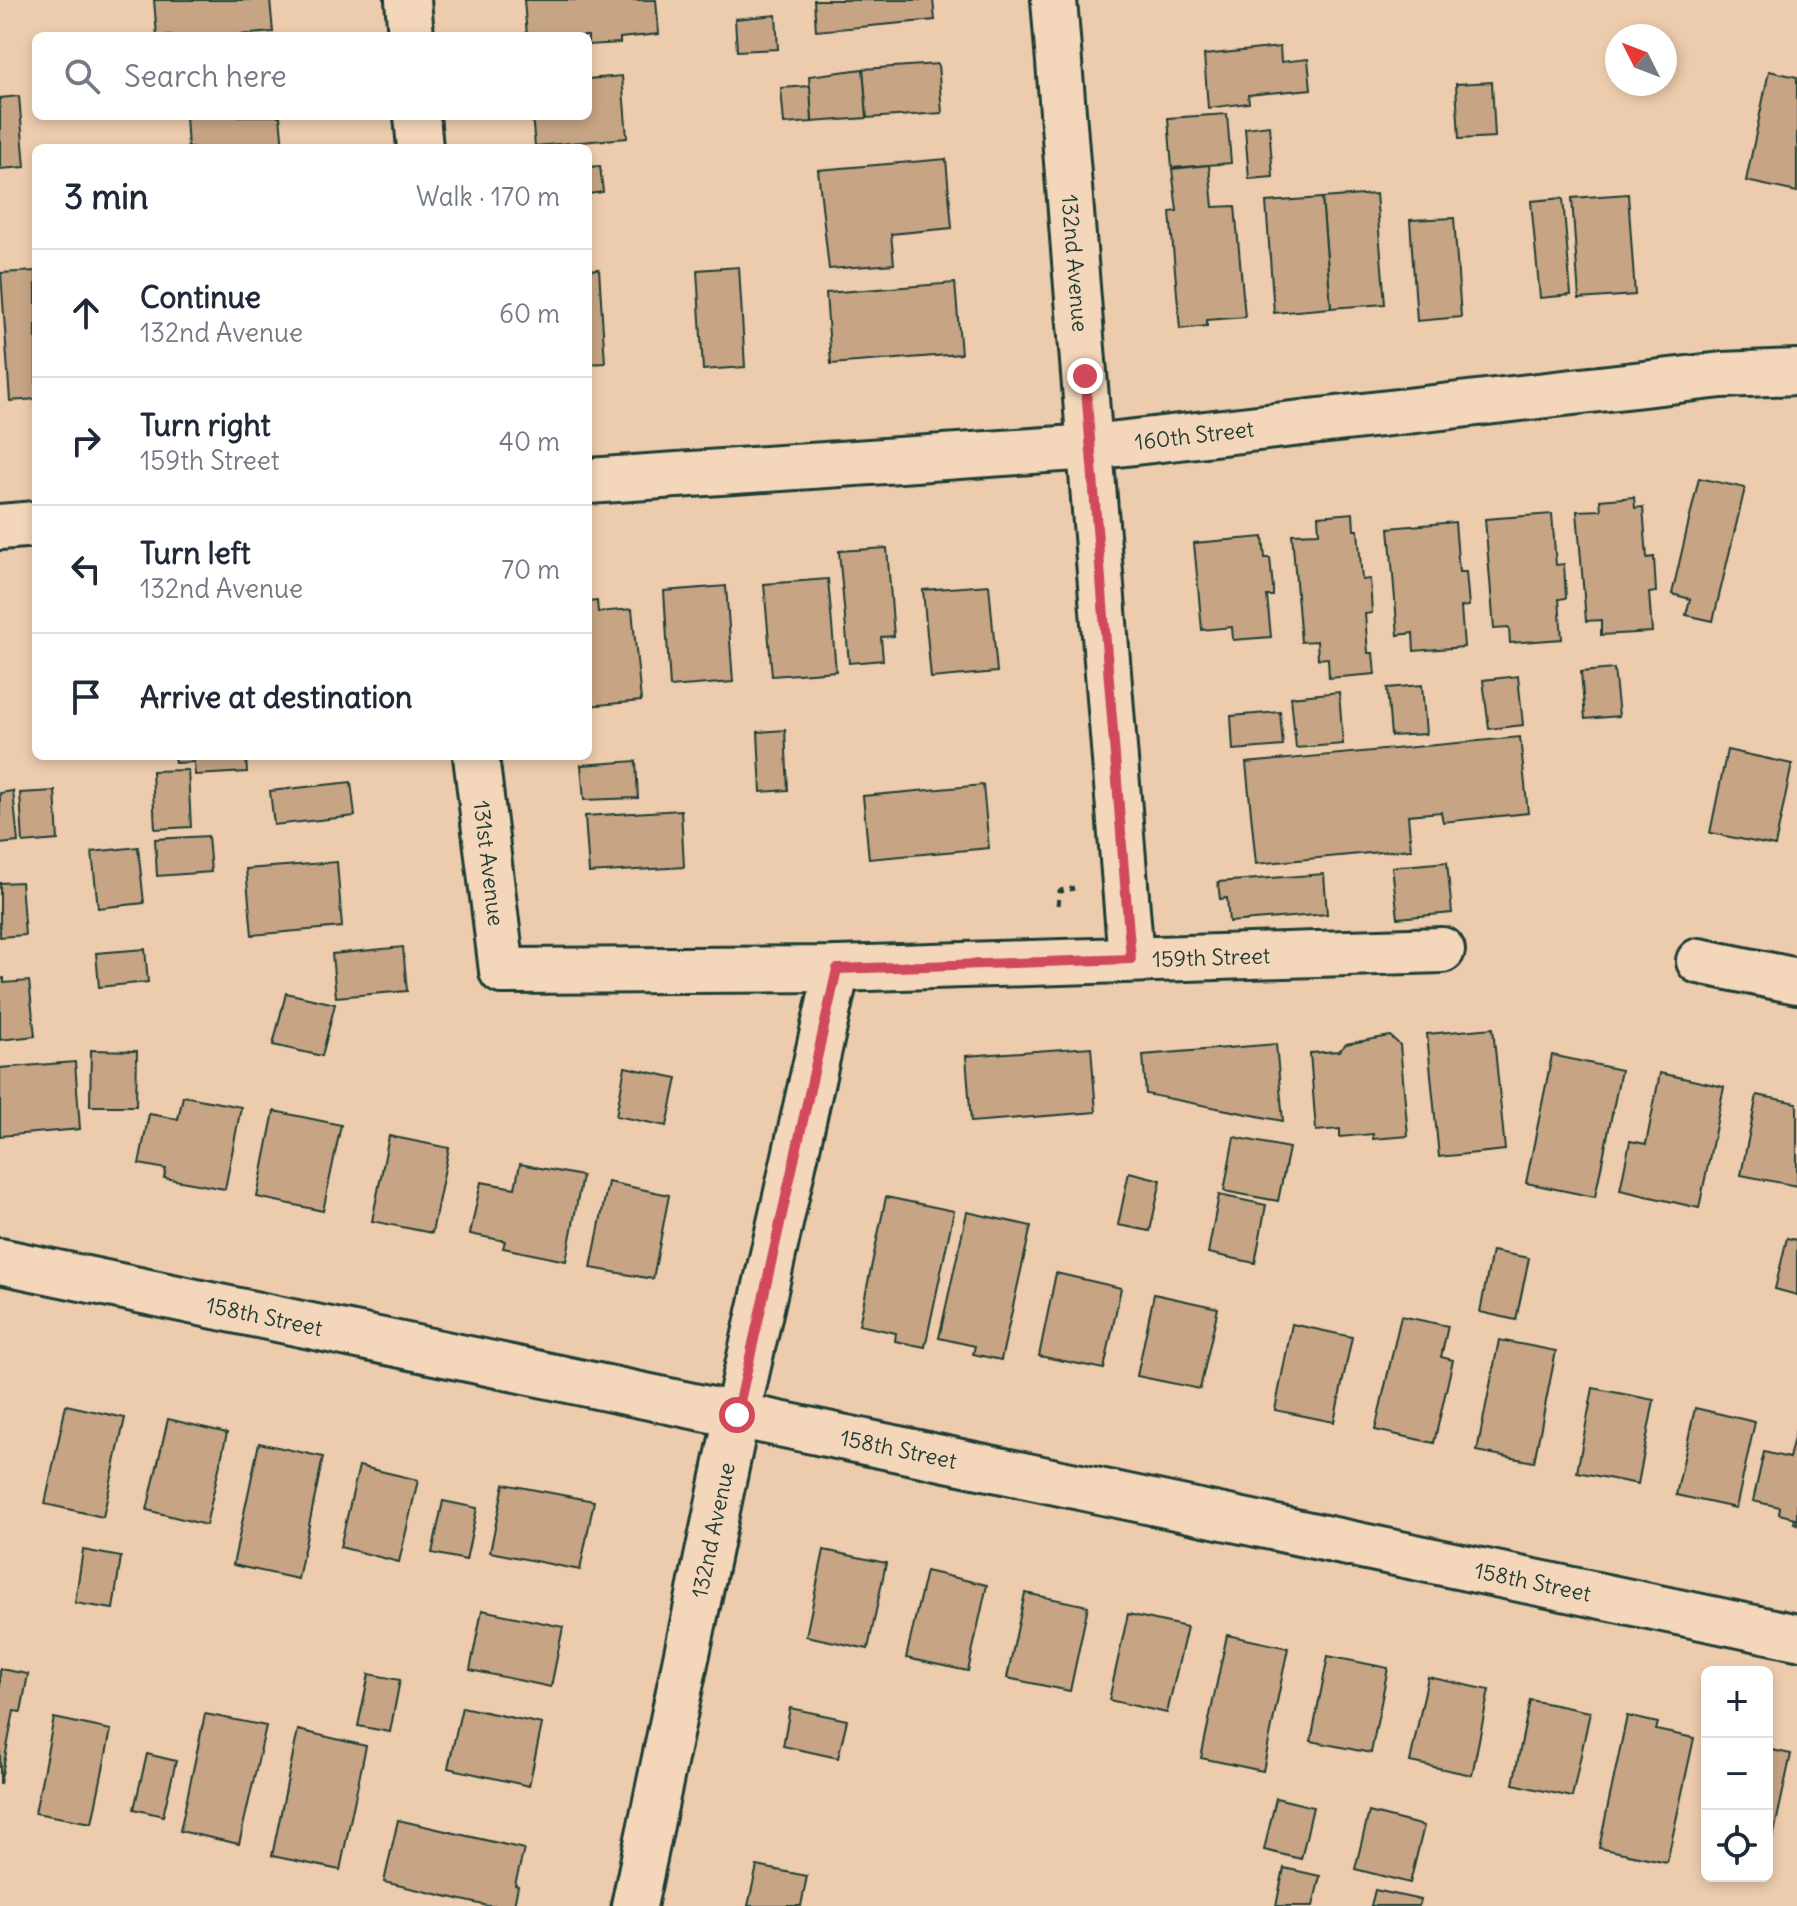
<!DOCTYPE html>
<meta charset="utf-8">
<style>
:root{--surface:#fff;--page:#f6f6f7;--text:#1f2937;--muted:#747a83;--line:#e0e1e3}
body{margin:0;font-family:Delius,sans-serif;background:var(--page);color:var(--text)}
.controls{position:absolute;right:24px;bottom:24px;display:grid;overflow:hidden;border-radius:12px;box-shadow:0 4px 12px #0003}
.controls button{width:72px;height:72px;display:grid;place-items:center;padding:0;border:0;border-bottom:2px solid var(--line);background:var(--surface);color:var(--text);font:40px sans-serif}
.compass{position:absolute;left:1605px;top:24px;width:72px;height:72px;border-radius:50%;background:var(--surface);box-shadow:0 4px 12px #0003;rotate:312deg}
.stop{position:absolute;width:24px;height:24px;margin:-18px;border:6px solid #d1495b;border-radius:50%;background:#fff}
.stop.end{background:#d1495b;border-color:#fff;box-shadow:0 2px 8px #0008}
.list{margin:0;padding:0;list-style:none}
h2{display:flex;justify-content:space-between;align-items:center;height:104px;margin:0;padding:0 32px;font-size:34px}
h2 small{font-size:26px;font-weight:400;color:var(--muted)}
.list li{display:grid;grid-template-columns:52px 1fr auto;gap:24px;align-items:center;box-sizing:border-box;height:128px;padding:0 32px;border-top:2px solid var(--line)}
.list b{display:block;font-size:30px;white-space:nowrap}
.list p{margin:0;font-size:26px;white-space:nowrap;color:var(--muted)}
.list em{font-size:26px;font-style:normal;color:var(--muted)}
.icon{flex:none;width:44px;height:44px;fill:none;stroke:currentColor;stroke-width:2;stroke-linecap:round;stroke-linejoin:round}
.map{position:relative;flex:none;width:1797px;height:1906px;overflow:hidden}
.search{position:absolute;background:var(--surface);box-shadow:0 4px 12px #0003;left:32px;top:32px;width:560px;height:88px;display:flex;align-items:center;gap:20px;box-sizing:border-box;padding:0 28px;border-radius:12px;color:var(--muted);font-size:30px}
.panel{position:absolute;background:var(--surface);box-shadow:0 4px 12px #0003;left:32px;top:144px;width:560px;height:616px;border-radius:12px}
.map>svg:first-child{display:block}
</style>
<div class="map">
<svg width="1797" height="1906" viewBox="0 0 1797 1906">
<rect width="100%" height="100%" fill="#edccad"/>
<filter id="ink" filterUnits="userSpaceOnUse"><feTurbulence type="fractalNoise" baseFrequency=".0125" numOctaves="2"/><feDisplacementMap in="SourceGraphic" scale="16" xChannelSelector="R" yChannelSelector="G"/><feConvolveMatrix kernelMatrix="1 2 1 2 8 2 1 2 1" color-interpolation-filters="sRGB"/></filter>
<g filter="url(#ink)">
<g fill="#c7a584" stroke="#1f3d34" stroke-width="2">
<polygon points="154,0 270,0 273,32 226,36 157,36"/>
<polygon points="524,0 656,0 659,34 620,38 620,43 588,45 588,36 527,36"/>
<polygon points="814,0 933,0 935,20 816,31"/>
<polygon points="776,15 778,49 737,51 735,19"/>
<polygon points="1280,47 1281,62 1308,59 1311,89 1248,95 1249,103 1208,108 1204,55"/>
<polygon points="938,64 942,113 867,118 863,69"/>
<polygon points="863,69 867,118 812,122 809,76"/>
<polygon points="1769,71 1797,77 1797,192 1746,181"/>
<polygon points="622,76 627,138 535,146 532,116 588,116 588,79"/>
<polygon points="1492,82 1495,137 1459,139 1456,84"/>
<polygon points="810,86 812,122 784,124 781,88"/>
<polygon points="19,96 25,167 0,169 0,98"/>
<polygon points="1227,114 1231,163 1172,168 1168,118"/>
<polygon points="186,116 280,116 283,148 188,148"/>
<polygon points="1269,125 1273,177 1249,179 1245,128"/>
<polygon points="946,159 952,228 891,234 894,264 829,269 818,170"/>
<polygon points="1209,165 1213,207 1235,206 1245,317 1207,320 1207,326 1180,329 1170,212 1177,211 1172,169"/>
<polygon points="600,166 603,192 588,194 588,167"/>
<polygon points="1376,194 1385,304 1331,308 1322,198"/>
<polygon points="1628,194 1635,295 1579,299 1572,198"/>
<polygon points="1322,198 1331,308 1274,313 1266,202"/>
<polygon points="1563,198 1571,295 1540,298 1531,201"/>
<polygon points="1454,218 1461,317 1417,321 1410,220"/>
<polygon points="739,267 745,367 703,370 697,270"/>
<polygon points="599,269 605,363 588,364 588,270"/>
<polygon points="36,271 36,399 10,401 1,273"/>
<polygon points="955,283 961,354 831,364 826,293"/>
<polygon points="1699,478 1745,488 1713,621 1686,615 1690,599 1672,594"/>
<polygon points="1634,497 1635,508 1643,507 1647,558 1654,557 1656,592 1649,593 1652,632 1601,635 1601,620 1586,621 1577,511 1601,510 1600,500"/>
<polygon points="1353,513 1354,530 1358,530 1362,580 1370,579 1372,613 1365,614 1368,653 1373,653 1375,674 1329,678 1328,658 1318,659 1317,641 1301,642 1292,534 1319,533 1318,516"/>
<polygon points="1552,514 1556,565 1564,564 1566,598 1559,599 1562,639 1510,643 1509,628 1494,629 1485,519"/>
<polygon points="1455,522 1459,572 1466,572 1469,606 1461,607 1464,647 1414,651 1413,633 1398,635 1389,528"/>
<polygon points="1263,537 1265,558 1270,558 1273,588 1273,596 1267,596 1271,637 1233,640 1232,627 1202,630 1194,543"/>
<polygon points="887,548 894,636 881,637 883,660 849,663 839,551"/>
<polygon points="828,579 836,671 772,676 764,584"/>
<polygon points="989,585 997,672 931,678 923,590"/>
<polygon points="726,586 733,682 670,687 664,591"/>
<polygon points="597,601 598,612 632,609 641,701 588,706 588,602"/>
<polygon points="1614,669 1619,716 1585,719 1581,672"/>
<polygon points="1518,676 1523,725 1489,729 1483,680"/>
<polygon points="1422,685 1426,734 1391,736 1387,688"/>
<polygon points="1339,692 1343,744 1296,748 1291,697"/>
<polygon points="1280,712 1283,746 1233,750 1231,716"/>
<polygon points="785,730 788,790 761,792 758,732"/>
<polygon points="1520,737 1528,813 1443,822 1441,812 1408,815 1411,849 1256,864 1246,763"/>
<polygon points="1727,750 1792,764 1775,846 1710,833"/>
<polygon points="174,756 246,756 247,772 195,775 194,762 175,763"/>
<polygon points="636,761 638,798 584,800 581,765"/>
<polygon points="188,770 191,827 155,829 152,771"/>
<polygon points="351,782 355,816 274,825 270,791"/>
<polygon points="983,785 989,848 869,859 863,796"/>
<polygon points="13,791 18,842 0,844 0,793"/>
<polygon points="55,791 58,840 23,843 20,793"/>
<polygon points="681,810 684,867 589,873 585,816"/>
<polygon points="208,836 211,872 157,876 155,839"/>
<polygon points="138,847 144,903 98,908 92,852"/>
<polygon points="337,862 342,927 252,935 246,869"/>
<polygon points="1447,862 1452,913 1398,918 1392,867"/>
<polygon points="1324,874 1327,914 1229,922 1227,898 1220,899 1218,882"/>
<polygon points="21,882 25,935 0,937 0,883"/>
<polygon points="403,947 407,991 336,997 332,954"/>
<polygon points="145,949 148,982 99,987 96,953"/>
<polygon points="4,978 4,983 29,981 35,1036 0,1040 0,979"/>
<polygon points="286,993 335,1004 322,1056 273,1045"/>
<polygon points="1493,1028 1505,1150 1439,1157 1427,1034"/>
<polygon points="1390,1036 1400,1045 1408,1136 1373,1139 1373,1134 1340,1137 1340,1129 1316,1131 1310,1053 1339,1051 1346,1044"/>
<polygon points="1276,1044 1283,1121 1146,1094 1143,1055"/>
<polygon points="1091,1047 1096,1112 971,1122 966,1056"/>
<polygon points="91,1050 137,1051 136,1106 90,1106"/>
<polygon points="1552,1055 1621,1070 1595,1197 1526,1183"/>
<polygon points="75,1062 80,1129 0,1136 0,1068"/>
<polygon points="625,1067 677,1078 667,1126 616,1116"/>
<polygon points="1660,1073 1724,1087 1699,1208 1620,1190 1630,1141 1646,1144"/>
<polygon points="1757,1095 1797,1103 1797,1186 1741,1175"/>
<polygon points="183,1096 241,1107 225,1189 164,1178 166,1169 139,1164 149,1114 178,1119"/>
<polygon points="274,1111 341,1125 323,1211 257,1197"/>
<polygon points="389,1136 449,1148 432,1233 372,1221"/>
<polygon points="1234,1137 1289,1148 1278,1201 1224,1191"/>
<polygon points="520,1164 582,1176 566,1261 503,1248 505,1241 470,1234 481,1182 515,1188"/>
<polygon points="1129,1172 1161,1180 1150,1231 1118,1225"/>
<polygon points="608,1182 669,1195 653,1279 591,1268"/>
<polygon points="1219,1195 1266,1205 1255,1263 1208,1253"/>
<polygon points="886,1197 954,1211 925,1347 895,1341 896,1333 859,1325"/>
<polygon points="967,1212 1031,1226 1001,1360 973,1354 975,1346 939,1338"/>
<polygon points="1787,1238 1797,1240 1797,1295 1775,1289"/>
<polygon points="1492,1251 1529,1258 1516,1320 1480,1312"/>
<polygon points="1056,1273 1121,1288 1104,1369 1039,1356"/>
<polygon points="1154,1294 1218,1308 1200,1389 1137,1376"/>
<polygon points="1401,1316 1448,1326 1441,1357 1453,1360 1434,1443 1375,1430"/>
<polygon points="1292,1324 1352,1337 1334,1422 1275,1410"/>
<polygon points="1499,1340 1556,1351 1534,1462 1477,1451"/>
<polygon points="1593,1388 1654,1400 1638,1484 1577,1472"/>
<polygon points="66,1405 125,1418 103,1517 45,1504"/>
<polygon points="1695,1408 1755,1422 1736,1508 1676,1495"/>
<polygon points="168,1419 227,1433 206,1525 147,1510"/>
<polygon points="1796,1429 1797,1429 1797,1524 1794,1523 1795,1518 1779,1514 1780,1507 1753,1501 1764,1452 1789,1458"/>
<polygon points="259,1443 323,1457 298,1579 233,1565"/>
<polygon points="359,1466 418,1480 399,1562 340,1547"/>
<polygon points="504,1484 594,1501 580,1570 490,1552"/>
<polygon points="443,1501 477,1508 466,1560 432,1553"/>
<polygon points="83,1550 121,1557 113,1609 75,1603"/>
<polygon points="824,1550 886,1563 868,1649 806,1636"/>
<polygon points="926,1571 987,1585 968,1671 906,1658"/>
<polygon points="1025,1593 1088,1606 1070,1691 1007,1678"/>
<polygon points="482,1610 563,1627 551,1687 470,1670"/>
<polygon points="1128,1614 1187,1627 1167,1713 1109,1700"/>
<polygon points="1227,1635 1288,1648 1263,1771 1201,1758"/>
<polygon points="1328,1656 1388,1668 1371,1753 1311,1741"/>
<polygon points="0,1669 28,1674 21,1712 14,1711 0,1784"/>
<polygon points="369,1674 400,1680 390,1732 358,1726"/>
<polygon points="1428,1677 1489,1690 1472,1775 1410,1762"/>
<polygon points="1530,1700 1590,1712 1572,1797 1513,1784"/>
<polygon points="462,1707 542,1724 529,1786 448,1768"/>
<polygon points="790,1708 847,1720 838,1758 783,1746"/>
<polygon points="205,1714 266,1726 239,1844 180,1831"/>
<polygon points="1627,1716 1658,1723 1656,1730 1694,1738 1667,1862 1599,1848"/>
<polygon points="54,1718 111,1730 92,1823 35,1813"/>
<polygon points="298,1730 366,1746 340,1870 272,1856"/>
<polygon points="1767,1749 1791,1754 1773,1838 1767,1836"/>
<polygon points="147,1754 176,1761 163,1816 134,1809"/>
<polygon points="1276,1798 1313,1807 1301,1859 1264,1850"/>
<polygon points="1369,1812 1424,1826 1410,1883 1355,1869"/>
<polygon points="398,1820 524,1849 515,1885 518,1886 514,1906 488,1906 384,1882"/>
<polygon points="757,1866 807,1876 801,1906 748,1906"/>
<polygon points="1284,1868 1320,1876 1313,1906 1276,1906"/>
<polygon points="1375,1890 1421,1900 1419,1906 1371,1906"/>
</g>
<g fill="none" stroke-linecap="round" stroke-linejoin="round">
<defs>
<g id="minor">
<polyline points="408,0 411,36"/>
<path id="s1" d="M1054,0L1131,959"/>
<polyline points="417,116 420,148"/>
<path id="s2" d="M588,481L1091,447L1722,375L1797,372"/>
<polyline points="0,527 36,524"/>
<path id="s3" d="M476,756L502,971L837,969L1442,950"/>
<polyline points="1699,961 1797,981"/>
<path id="s4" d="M0,1261L1797,1637"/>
<path id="s5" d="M634,1906L737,1415L837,969"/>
</g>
</defs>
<use href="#minor" stroke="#1f3d34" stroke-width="50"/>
<polyline stroke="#1f3d34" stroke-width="5" stroke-dasharray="6 6" stroke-linecap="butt" points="1058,905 1060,891 1074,888"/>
<use href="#minor" stroke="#f4d6ba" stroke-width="44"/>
</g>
</g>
<g fill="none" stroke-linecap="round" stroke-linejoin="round" filter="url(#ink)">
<polyline stroke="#d1495b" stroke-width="10" points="737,1415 837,969 1131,959 1085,376"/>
</g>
<g text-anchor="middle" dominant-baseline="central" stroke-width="7" stroke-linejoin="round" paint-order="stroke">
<g font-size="22" fill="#1f3d34" stroke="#f4d6ba">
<text stroke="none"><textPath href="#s1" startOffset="264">132nd Avenue</textPath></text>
<text stroke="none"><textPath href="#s2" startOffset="608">160th Street</textPath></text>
<text stroke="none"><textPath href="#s3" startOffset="108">131st Avenue</textPath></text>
<text stroke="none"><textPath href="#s3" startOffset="926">159th Street</textPath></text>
<text stroke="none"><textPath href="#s4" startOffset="270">158th Street</textPath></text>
<text stroke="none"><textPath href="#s4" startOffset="918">158th Street</textPath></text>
<text stroke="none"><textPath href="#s5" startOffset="384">132nd Avenue</textPath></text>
<text stroke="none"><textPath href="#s4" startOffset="1566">158th Street</textPath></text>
</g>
</g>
</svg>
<div class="controls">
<button>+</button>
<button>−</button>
<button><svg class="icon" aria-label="locate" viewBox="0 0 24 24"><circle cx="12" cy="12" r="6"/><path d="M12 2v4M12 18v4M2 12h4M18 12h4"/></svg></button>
</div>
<svg class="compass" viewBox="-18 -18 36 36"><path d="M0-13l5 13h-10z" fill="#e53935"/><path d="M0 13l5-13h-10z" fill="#747a83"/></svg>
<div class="stop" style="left:737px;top:1415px"></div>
<div class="stop end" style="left:1085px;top:376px"></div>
<div class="search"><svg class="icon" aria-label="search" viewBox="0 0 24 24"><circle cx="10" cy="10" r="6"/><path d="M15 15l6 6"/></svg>Search here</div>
<section class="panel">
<h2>3 min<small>Walk · 170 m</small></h2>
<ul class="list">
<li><svg class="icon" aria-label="ahead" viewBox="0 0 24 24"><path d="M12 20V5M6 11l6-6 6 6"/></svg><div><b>Continue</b><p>132nd Avenue</p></div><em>60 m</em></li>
<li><svg class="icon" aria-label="right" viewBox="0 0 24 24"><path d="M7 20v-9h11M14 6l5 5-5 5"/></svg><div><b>Turn right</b><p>159th Street</p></div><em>40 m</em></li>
<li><svg class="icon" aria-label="left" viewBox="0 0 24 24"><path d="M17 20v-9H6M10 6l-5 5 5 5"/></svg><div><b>Turn left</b><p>132nd Avenue</p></div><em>70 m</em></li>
<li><svg class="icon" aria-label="arrive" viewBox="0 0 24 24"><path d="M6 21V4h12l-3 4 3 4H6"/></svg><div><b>Arrive at destination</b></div></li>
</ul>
</section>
</div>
